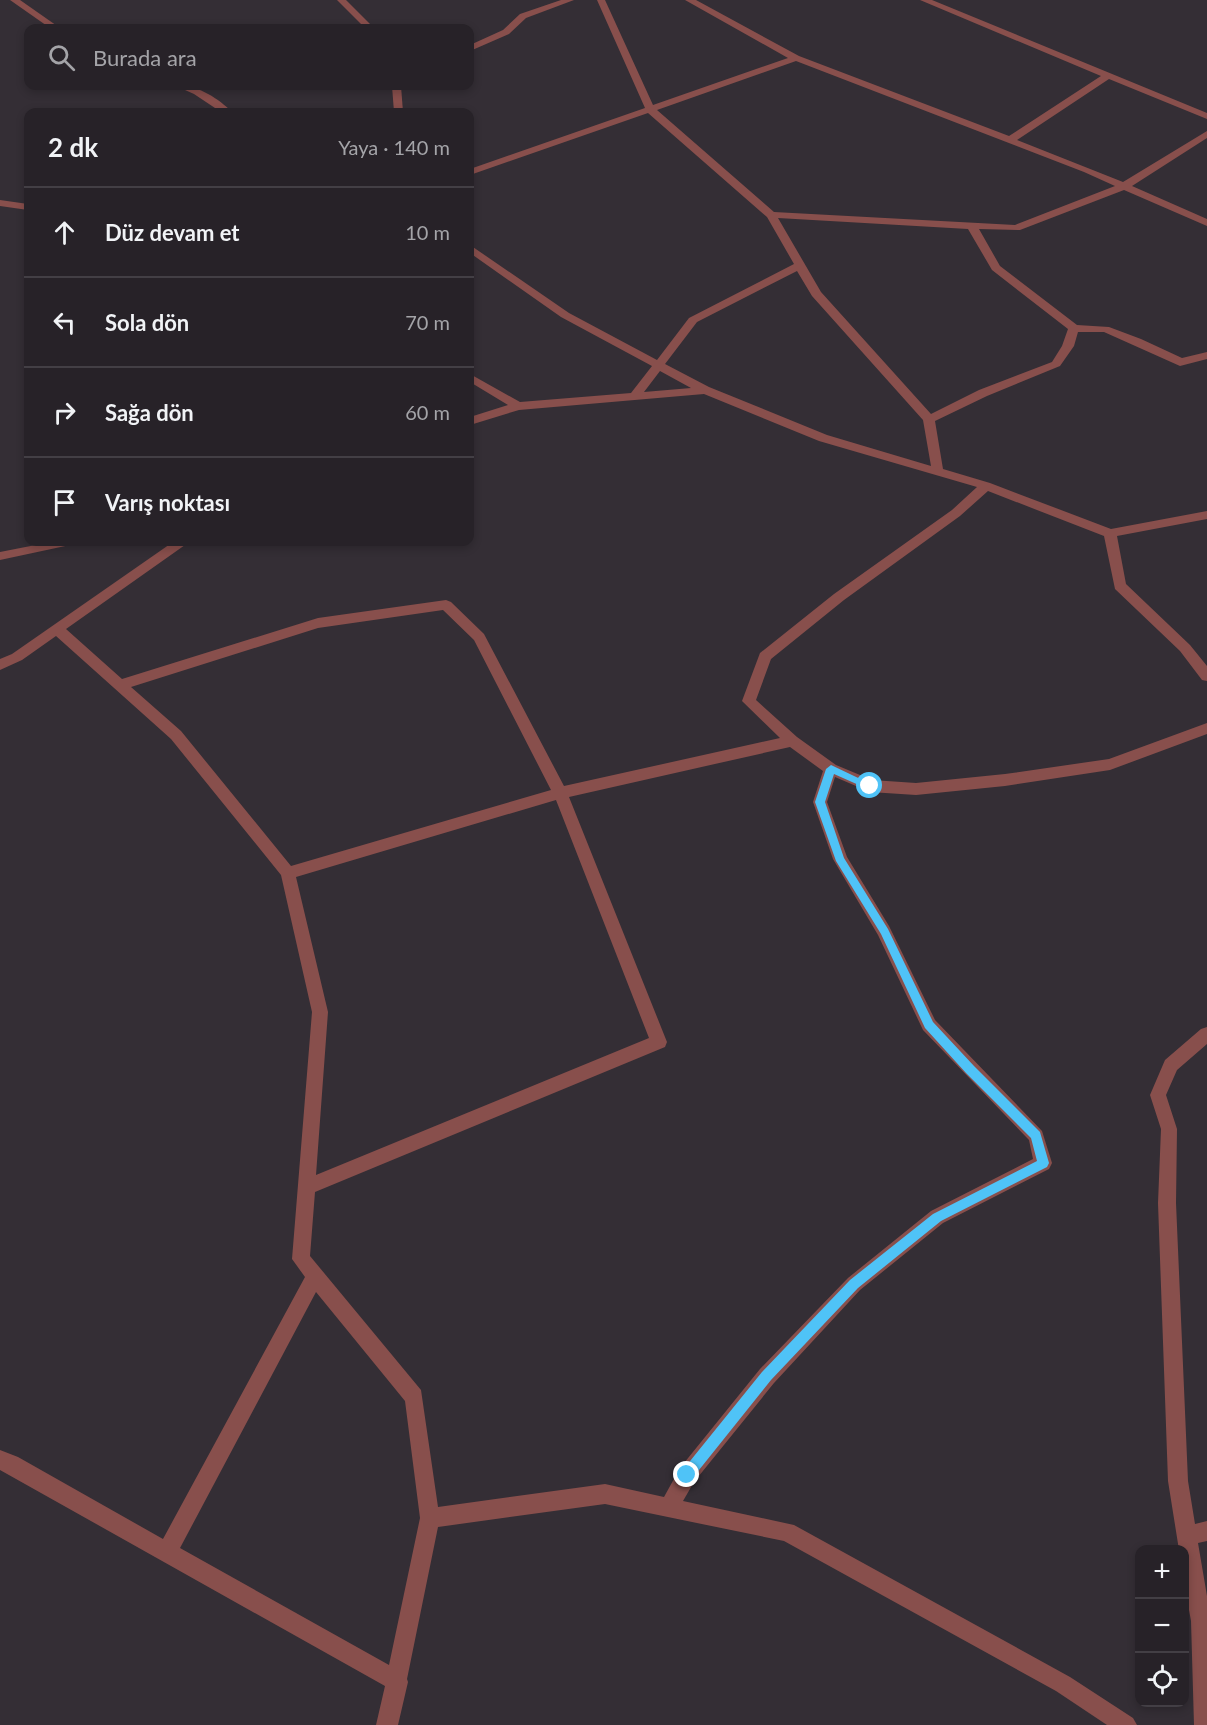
<!DOCTYPE html>
<html lang="tr">
<meta charset="utf-8">
<style>
:root{--surface:#272228;--page:#2f2a30;--text:#f1f3f6;--muted:#a4a4a8;--line:#433f45}
body{margin:0;font-family:Lato,sans-serif;background:var(--page);color:var(--text)}
.controls{position:absolute;right:18px;bottom:18px;display:grid;overflow:hidden;border-radius:12px;box-shadow:0 3px 9px #0003}
.controls button{width:54px;height:54px;display:grid;place-items:center;padding:0;border:0;border-bottom:2px solid var(--line);background:var(--surface);color:var(--text);font:30px sans-serif}
.stop{position:absolute;width:18px;height:18px;margin:-14px;border:4px solid #4fc3f7;border-radius:50%;background:#fff}
.stop.end{background:#4fc3f7;border-color:#fff;box-shadow:0 2px 6px #0008}
.list{margin:0;padding:0;list-style:none}
h2{display:flex;justify-content:space-between;align-items:center;height:78px;margin:0;padding:0 24px;font-size:26px}
h2 small{font-size:20px;font-weight:400;color:var(--muted)}
.list li{display:grid;grid-template-columns:39px 1fr auto;gap:18px;align-items:center;box-sizing:border-box;height:90px;padding:0 24px;border-top:2px solid var(--line)}
.list b{display:block;font-size:22px;white-space:nowrap}
.list em{font-size:20px;font-style:normal;color:var(--muted)}
.icon{flex:none;width:33px;height:33px;fill:none;stroke:currentColor;stroke-width:2;stroke-linecap:round;stroke-linejoin:round}
.map{position:relative;flex:none;width:1207px;height:1725px;overflow:hidden}
.search{position:absolute;background:var(--surface);box-shadow:0 3px 9px #0003;left:24px;top:24px;width:450px;height:66px;display:flex;align-items:center;gap:15px;box-sizing:border-box;padding:0 21px;border-radius:12px;color:var(--muted);font-size:22px}
.panel{position:absolute;background:var(--surface);box-shadow:0 3px 9px #0003;left:24px;top:108px;width:450px;height:438px;border-radius:12px}
.map>svg:first-child{display:block}
</style>
<div class="map">
<svg width="1207" height="1725" viewBox="0 0 1207 1725">
<rect width="100%" height="100%" fill="#342e35"/>
<g fill="none" stroke-linecap="round" stroke-linejoin="round">
<g fill="#884f4c" fill-rule="evenodd">
<polygon points="10,0 20,0 60,28 50,28"/>
<polygon points="337,0 346,0 374,28 365,28"/>
<polygon points="561,0 574,0 526,18 509,34 470,51 470,45 503,30 520,14"/>
<path d="M597,0H605L653,105L788,58L685,0H696L799,56L1009,136L1101,76L920,0H932L1207,113V119L1109,79L1017,140L1123,182L1207,131V138L1132,186L1207,219V226L1124,190L1020,230L979,229L1000,266L1077,325L1109,327L1141,339L1182,358L1207,352V359L1180,366L1104,332H1078L1074,346L1060,366L987,396L935,421L943,469L990,483L1111,529L1207,511V519L1117,536L1126,584L1190,645L1207,666V681L1202,680L1180,651L1115,589L1104,536L988,491L960,516L844,600L771,659L756,700L797,737L836,765L872,780L916,783L1005,774L1109,759L1207,723V734L1110,770L1005,786L916,795L870,792L835,777L827,802L847,857L889,926L935,1020L1042,1131L1052,1163L1049,1169L943,1223L860,1290L774,1383L694,1482L683,1501L794,1525L1070,1677L1133,1718L1137,1725H1107L1056,1691L784,1541L605,1504L438,1527L407,1679L408,1682L398,1725H376L385,1686L0,1470V1450L18,1457L163,1539L305,1277L292,1259L312,1012L281,875L171,739L56,636L22,660L0,670V659L12,654L173,542H187L185,545L66,629L122,679L318,618L446,600L451,602L484,634L564,786L780,738L742,701L760,653L834,594L952,510L977,487L819,441L704,394L519,410L470,425V417L508,405L470,382V374L520,402L631,393L652,366L561,317L470,253V245L569,313L657,360L689,318L794,264L767,217L648,113L470,175V169L645,108ZM796,61L1084,172L1115,186L1015,225L774,212L657,110ZM778,218L968,229L992,270L1068,329L1062,346L1052,362L979,390L931,414L821,292ZM797,271L812,296L923,420L931,466L827,435L709,387L665,364L697,322ZM660,371L691,388L644,392ZM443,610L474,640L551,790L291,866L181,731L131,687L318,628ZM790,747L823,771L813,802L833,859L878,935L923,1030L1029,1140L1033,1159L931,1211L848,1278L760,1369L680,1468L664,1497L605,1484L438,1507L421,1390L310,1256L315,1192L665,1047L667,1042L569,797ZM556,800L649,1038L316,1175L328,1012L296,877ZM316,1292L405,1401L420,1518L389,1665L180,1548Z"/>
<path d="M176,86C196,84 218,98 232,112H221L194,94Z"/>
<polygon points="392,86 401,86 403,112 394,112"/>
<polygon points="0,200 28,204 28,210 0,206"/>
<polygon points="51,542 72,542 70,545 0,560 0,552"/>
<polygon points="1207,1027 1207,1044 1177,1070 1166,1095 1177,1129 1176,1203 1188,1481 1195,1524 1207,1521 1207,1541 1198,1543 1207,1596 1207,1725 1194,1725 1191,1621 1184,1582 1184,1550 1179,1550 1168,1481 1158,1203 1161,1129 1150,1095 1165,1060 1201,1029"/>
</g>
</g>
<polygon fill="#4fc3f7" points="831,765 875,786 870,790 834,774 825,802 844,858 888,929 933,1022 974,1066 1040,1132 1049,1163 1047,1167 941,1221 858,1288 771,1380 691,1480 687,1482 682,1480 680,1475 682,1471 762,1372 850,1280 933,1214 1037,1161 1031,1138 966,1073 925,1028 881,934 836,861 815,802 826,769"/>
</svg>
<div class="controls">
<button>+</button>
<button>−</button>
<button><svg class="icon" aria-label="locate" viewBox="0 0 24 24"><circle cx="12" cy="12" r="6"/><path d="M12 2v4M12 18v4M2 12h4M18 12h4"/></svg></button>
</div>
<div class="stop" style="left:870px;top:786px"></div>
<div class="stop end" style="left:687px;top:1475px"></div>
<div class="search"><svg class="icon" aria-label="search" viewBox="0 0 24 24"><circle cx="10" cy="10" r="6"/><path d="M15 15l6 6"/></svg>Burada ara</div>
<section class="panel">
<h2>2 dk<small>Yaya · 140 m</small></h2>
<ul class="list">
<li><svg class="icon" aria-label="ahead" viewBox="0 0 24 24"><path d="M12 20V5M6 11l6-6 6 6"/></svg><div><b>Düz devam et</b></div><em>10 m</em></li>
<li><svg class="icon" aria-label="left" viewBox="0 0 24 24"><path d="M17 20v-9H6M10 6l-5 5 5 5"/></svg><div><b>Sola dön</b></div><em>70 m</em></li>
<li><svg class="icon" aria-label="right" viewBox="0 0 24 24"><path d="M7 20v-9h11M14 6l5 5-5 5"/></svg><div><b>Sağa dön</b></div><em>60 m</em></li>
<li><svg class="icon" aria-label="arrive" viewBox="0 0 24 24"><path d="M6 21V4h12l-3 4 3 4H6"/></svg><div><b>Varış noktası</b></div></li>
</ul>
</section>
</div>
